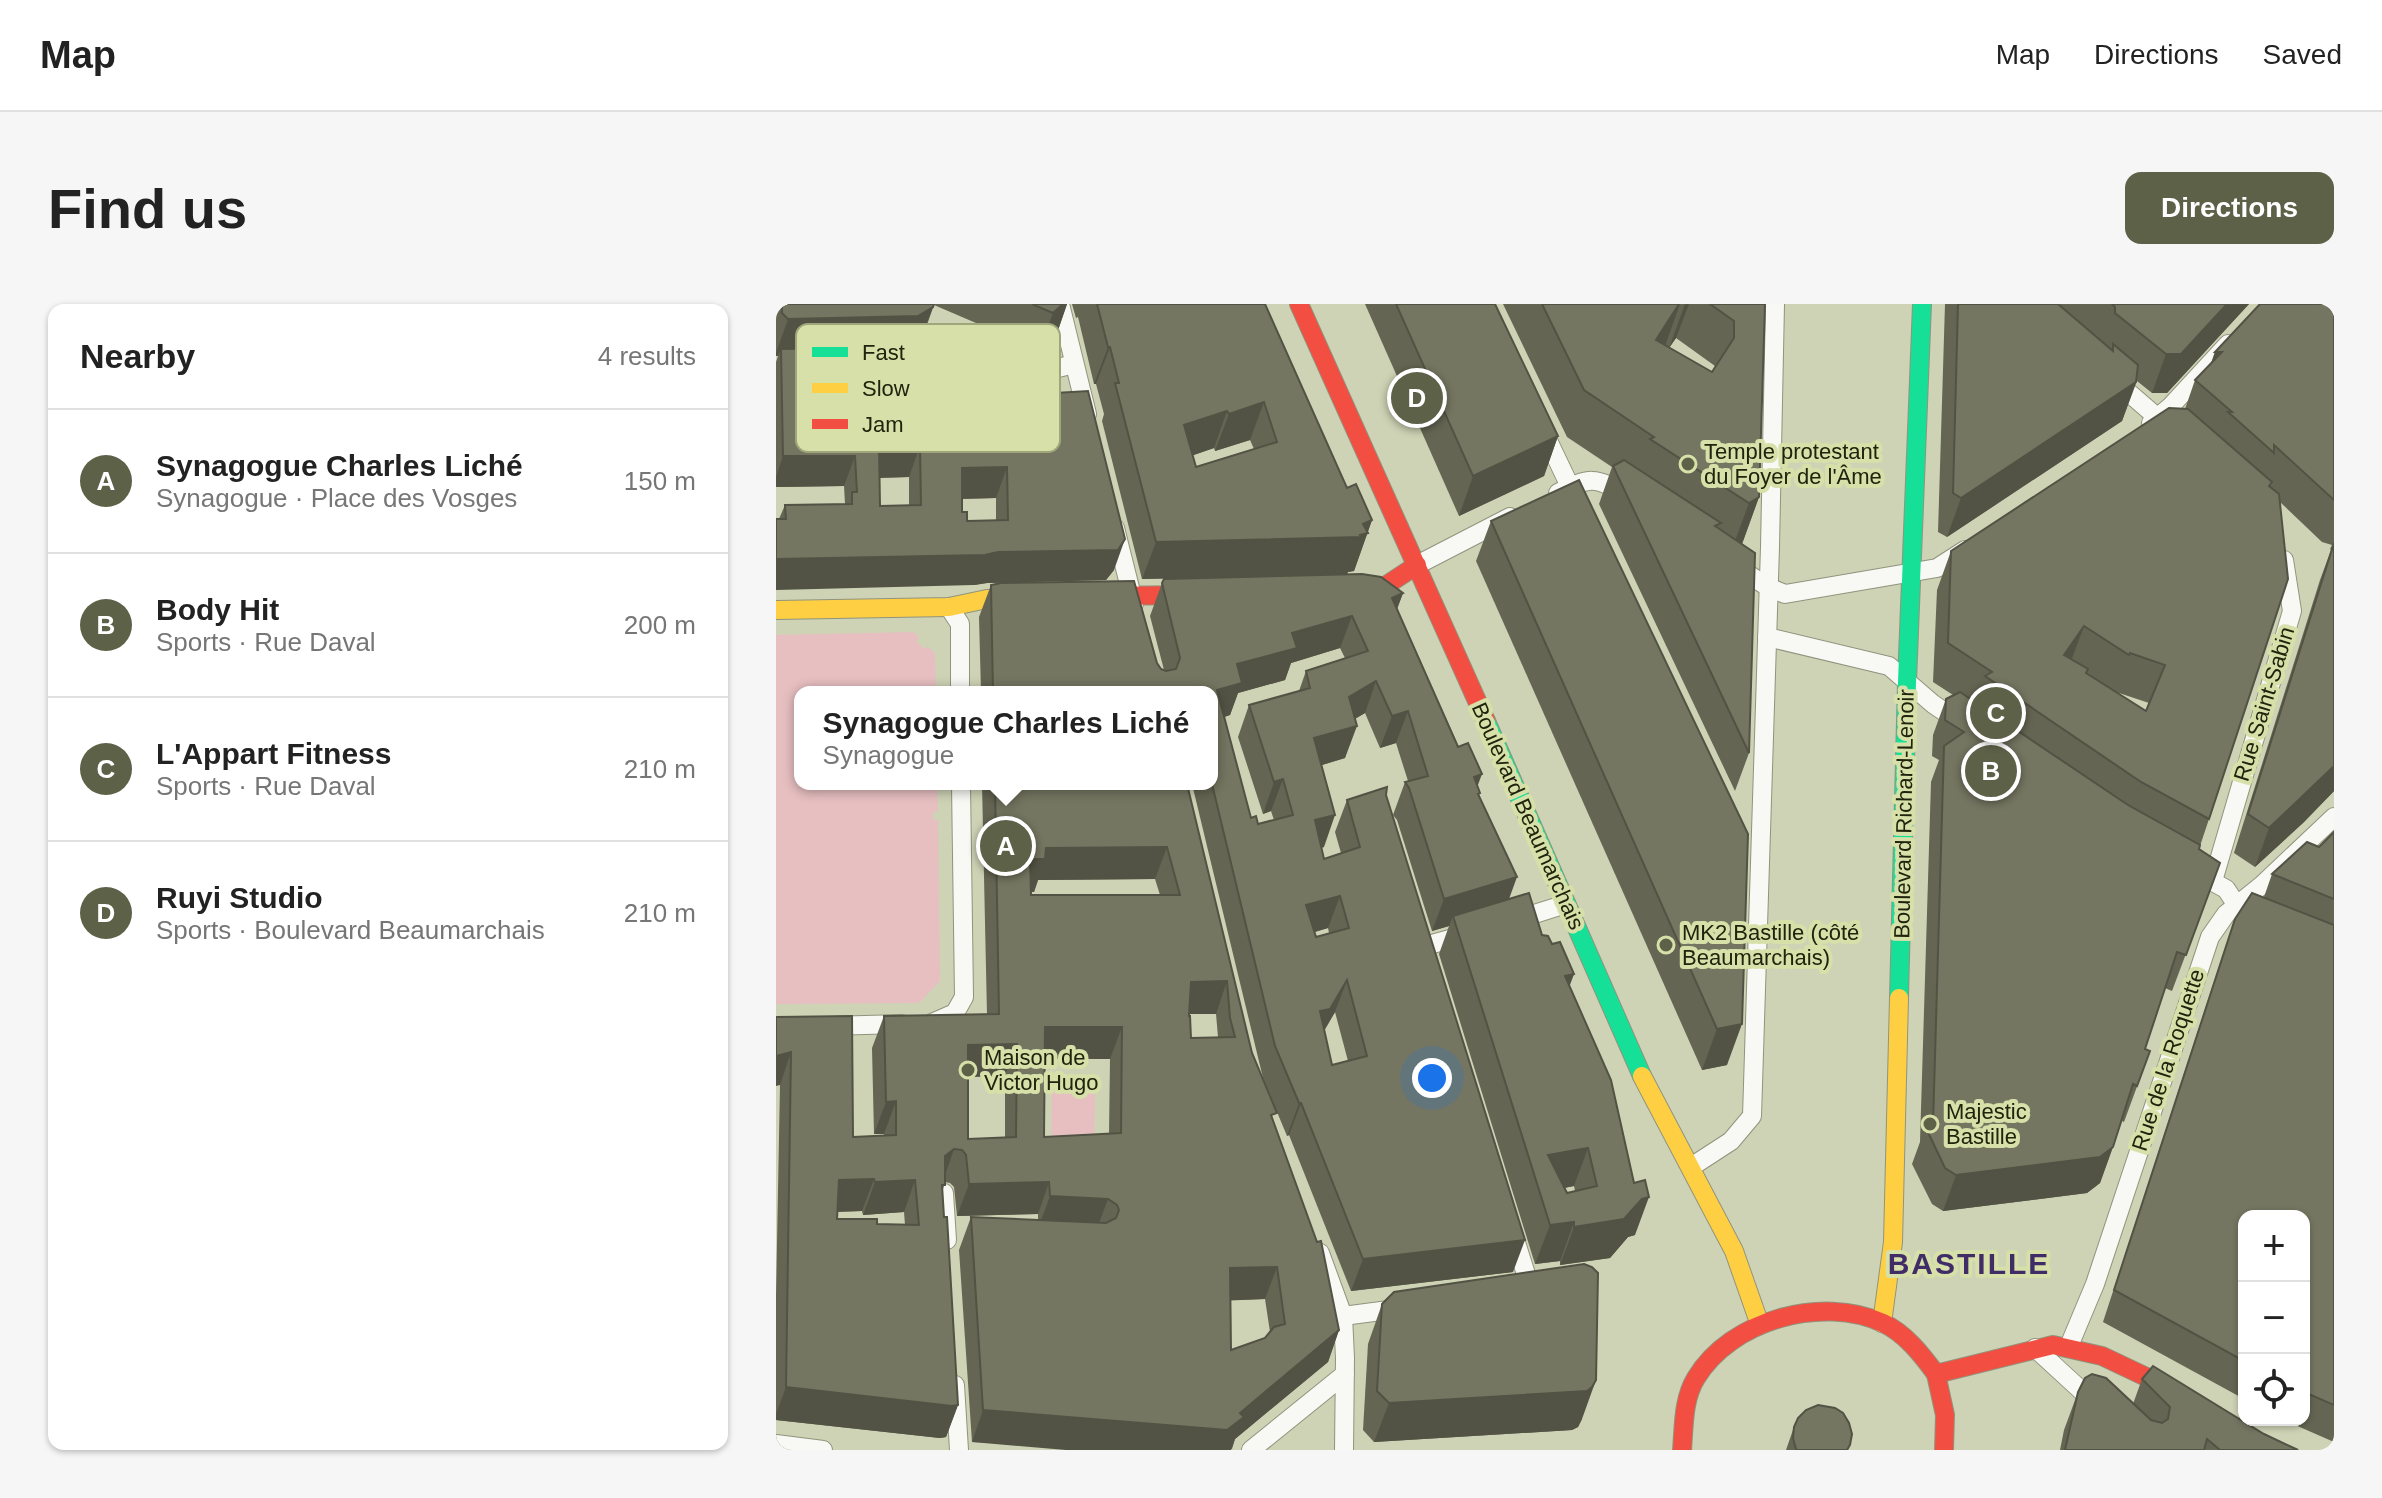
<!DOCTYPE html>
<meta charset="utf-8">
<style>
:root{--surface:#fff;--page:#f6f6f6;--text:#222;--muted:#767676;--line:#e0e0e0;--accent:#5d6148}
body{margin:0;font-family:Helvetica,sans-serif;background:var(--page);color:var(--text)}
.controls{position:absolute;right:24px;bottom:24px;display:grid;overflow:hidden;border-radius:16px;box-shadow:0 2px 6px #0004}
.controls button{width:72px;height:72px;display:grid;place-items:center;padding:0;border:0;border-bottom:2px solid var(--line);background:var(--surface);color:var(--text);font:40px sans-serif}
.you{position:absolute;left:656px;top:774px;width:28px;height:28px;margin:-20px;border:6px solid #fff;border-radius:50%;background:#1a73e8;box-shadow:0 0 0 12px #1a73e833}
.badge{display:grid;place-items:center;width:52px;height:52px;border-radius:50%;background:var(--accent);color:#fff;font-size:26px;font-weight:700}
.pin{position:absolute;translate:-50% -50%;border:4px solid #fff;box-shadow:0 2px 8px #0006}
.popup{position:absolute;left:18px;top:382px;width:424px;height:104px;box-sizing:border-box;display:grid;place-content:center;border-radius:16px;background:var(--surface);filter:drop-shadow(0 2px 6px #0005);font-size:26px;white-space:nowrap;color:var(--muted)}
.popup b{font-size:30px;color:var(--text)}
.popup::after{content:'';position:absolute;left:50%;top:100%;margin-left:-16px;border:16px solid transparent;border-top-color:var(--surface)}
.list{margin:0;padding:0;list-style:none}
h2{display:flex;justify-content:space-between;align-items:center;height:104px;margin:0;padding:0 32px;font-size:34px}
h2 small{font-size:26px;font-weight:400;color:var(--muted)}
.list li{display:grid;grid-template-columns:52px 1fr auto;gap:24px;align-items:center;box-sizing:border-box;height:144px;padding:0 32px;border-top:2px solid var(--line)}
.list b{display:block;font-size:30px;white-space:nowrap}
.list p{margin:0;font-size:26px;white-space:nowrap;color:var(--muted)}
.list em{font-size:26px;font-style:normal;color:var(--muted)}
.icon{flex:none;width:44px;height:44px;fill:none;stroke:currentColor;stroke-width:2;stroke-linecap:round;stroke-linejoin:round}
.map{position:relative;flex:none;width:1558px;height:1146px;overflow:hidden;border-radius:16px}
header{display:flex;align-items:center;gap:48px;box-sizing:border-box;height:112px;padding:0 40px;background:var(--surface);border-bottom:2px solid var(--line)}
header strong{font-size:38px}
nav{display:flex;gap:44px;margin-inline-start:auto;font-size:28px}
.intro{display:flex;align-items:center;justify-content:space-between;box-sizing:border-box;height:192px;padding:0 48px}
h1{margin:0;font-size:56px}
.button{padding:20px 36px;border-radius:16px;background:var(--accent);color:#fff;font-size:28px;font-weight:700}
main{display:flex;gap:48px;padding:0 48px}
aside{flex:1;background:var(--surface);border-radius:16px;box-shadow:0 2px 6px #0004}
.map>svg:first-child{display:block}
</style>
<header>
<strong>Map</strong>
<nav><a>Map</a><a>Directions</a><a>Saved</a></nav>
</header>
<div class="intro"><h1>Find us</h1><a class="button">Directions</a></div>
<main>
<aside>
<h2>Nearby<small>4 results</small></h2>
<ul class="list">
<li><span class="badge">A</span><div><b>Synagogue Charles Liché</b><p>Synagogue · Place des Vosges</p></div><em>150 m</em></li>
<li><span class="badge">B</span><div><b>Body Hit</b><p>Sports · Rue Daval</p></div><em>200 m</em></li>
<li><span class="badge">C</span><div><b>L'Appart Fitness</b><p>Sports · Rue Daval</p></div><em>210 m</em></li>
<li><span class="badge">D</span><div><b>Ruyi Studio</b><p>Sports · Boulevard Beaumarchais</p></div><em>210 m</em></li>
</ul>
</aside>
<div class="map">
<svg width="1558" height="1146" viewBox="0 0 1558 1146">
<rect width="100%" height="100%" fill="#ced3b5"/>
<g fill="#e7bfc1">
<polygon points="138,328 143,334 140,337 148,345 152,343 159,349 160,388 24,388 24,480 161,480 162,507 157,508 157,516 162,516 164,677 143,699 0,700 0,331"/>
<polygon points="276,785 319,786 318,856 275,856"/>
</g>
<g fill="none" stroke-linecap="round" stroke-linejoin="round">
<defs>
<g id="street">
<polyline points="284,0 311,110"/>
<polyline points="198,62 278,65 298,60"/>
<polyline points="1337,75 1390,121"/>
<polyline points="1375,119 1394,103 1452,40"/>
<polyline points="767,126 799,193"/>
<path d="M782,189C813,173 820,172 849,191"/>
<polyline points="339,224 358,300"/>
<polyline points="641,261 734,213"/>
<polyline points="958,261 992,283 1009,290 1161,264 1189,246"/>
<polyline points="173,303 184,320 184,388"/>
<polyline points="991,333 1113,362 1157,400 1185,419"/>
<polyline points="1426,572 1450,585 1460,600 1471,609 1488,616"/>
<polyline points="1437,577 1516,307 1508,256"/>
<polyline points="736,617 790,600"/>
<polyline points="649,642 692,630"/>
<polyline points="156,719 179,709 188,693 185,480"/>
<polyline points="52,722 126,720"/>
<polyline points="915,863 955,837 976,812 994,243 999,0"/>
<polyline points="168,889 171,936"/>
<polyline points="737,929 755,986 748,987"/>
<polyline points="544,949 567,1012 569,1054 568,1146"/>
<polyline points="567,1012 628,1004"/>
<polyline points="1293,1042 1319,980 1434,633 1450,610 1486,581 1558,513"/>
<polyline points="1259,1044 1320,1100"/>
<polyline points="179,1081 183,1146"/>
<polyline points="0,1140 47,1146"/>
<polyline points="475,1146 569,1070"/>
</g>
<g id="fast">
<polyline points="710,417 866,772"/>
<polyline points="1123,694 1131,378 1146,0"/>
</g>
<g id="slow">
<polyline points="0,306 173,303 211,295 244,294"/>
<polyline points="866,772 958,947 984,1021"/>
<polyline points="1106,1019 1117,938 1123,694"/>
</g>
<g id="jam">
<polyline points="523,0 710,417"/>
<polyline points="583,287 603,286 641,261"/>
<polyline points="327,292 416,291"/>
<polyline points="1160,1070 1169,1111 1168,1146"/>
<path d="M906,1146C908,1122 907,1095 920,1074C955,1016 1046,991 1107,1019C1129,1029 1146,1051 1160,1070L1277,1041L1326,1052L1402,1088"/>
</g>
</defs>
<use href="#street" stroke="#90947d" stroke-width="20"/>
<use href="#fast" stroke="#90947d" stroke-width="20"/>
<use href="#slow" stroke="#90947d" stroke-width="20"/>
<use href="#jam" stroke="#90947d" stroke-width="20"/>
<use href="#street" stroke="#f8f8f4" stroke-width="18"/>
<use href="#fast" stroke="#16e098" stroke-width="18"/>
<use href="#slow" stroke="#ffcf43" stroke-width="18"/>
<use href="#jam" stroke="#f24e42" stroke-width="18"/>
</g>
<g fill="#656553" fill-rule="evenodd">
<path d="M0,0H291L280,32L263,46L158,1L146,35L143,40L138,44L338,266L330,276L211,279L198,281L3,215L9,201L69,200L68,182L0,183V58L2,52H0ZM102,91H131V106L102,107ZM133,173V201L104,202L103,174ZM220,194V216L191,217L186,208V195Z"/>
<path d="M296,0H489L571,184L596,216L578,267L572,268L366,275L326,117L328,110L320,80H318L302,13L300,14ZM474,136L478,145L420,163L417,151L438,144L439,147Z"/>
<polygon points="589,0 719,0 782,132 768,172 683,212"/>
<path d="M727,0H989L983,193L966,240L973,449L959,487L823,200L836,163L791,133ZM900,34L939,62L936,68L893,44Z"/>
<polygon points="1169,0 1473,0 1391,89 1376,89 1361,77 1346,117 1171,233 1162,228"/>
<path d="M1558,0V487L1528,518L1479,563L1458,549L1544,276L1555,246L1554,245L1556,241L1546,238L1504,198L1433,515L1423,545L1444,559L1396,687L1389,684L1369,745L1374,747L1348,818L1346,817L1324,879L1311,889L1167,907L1156,900L1136,860L1144,838L1155,478L1163,456L1156,452L1157,431L1170,395L1177,391L1157,378L1161,286L1175,247L1409,105L1419,76L1435,60L1439,48ZM1340,388L1373,399L1370,407Z"/>
<polygon points="715,217 972,530 951,761 926,766 700,257"/>
<path d="M386,279L627,289L621,305L701,483L704,489L702,492L733,595L766,631L776,640L798,670L793,681L859,931L852,933L834,954L784,961V957L759,960L663,650L673,622L656,627L621,516L617,511L629,478L632,477L620,439L604,444L589,409L579,415L569,454L546,461L548,543L545,544L548,555L565,549L559,528L571,496L610,491L737,968L575,987L513,831L511,832L487,774L416,480H436V388H205L203,313L215,281L381,359L385,365L388,366L374,312ZM564,344L569,354L530,367L523,387L473,401L462,433L487,510L495,507L498,516L482,520L475,514L448,413L454,411L462,389L509,376L515,359ZM552,624L553,629L540,633L538,628ZM559,708L572,757L556,761L548,727ZM798,882L799,887L791,889L788,884Z"/>
<path d="M206,480H411L476,749L563,1026L552,1058L459,1135L456,1145L196,1138L183,946L195,913L262,916V910L181,912L178,883L174,879L169,878L166,889L182,1101L170,1133L164,1134L0,1116V992L4,781L0,713L77,833L108,831V830H98L96,744L108,712L211,711ZM379,575L384,591H255V588H258L262,576ZM413,710H440L442,733L415,734ZM269,755H334L333,830L268,833ZM229,772V834L192,835V773ZM86,907L87,911L128,908L129,921L101,920L61,915V908ZM489,995L494,1028L489,1034L455,1046L454,996Z"/>
<polygon points="1558,528 1558,1138 1508,1116 1528,1116 1528,912 1468,912 1468,1095 1327,1018 1448,647 1459,615 1488,593 1496,570 1543,543"/>
<polygon points="606,1000 806,1115 802,1123 796,1126 598,1138 587,1126 592,1040"/>
<polygon points="1366,1075 1488,1130 1522,1146 1284,1146 1288,1126 1302,1088 1357,1100"/>
<polygon points="1018,1123 1072,1146 1010,1146"/>
</g>
<g fill="#525344">
<polygon points="158,0 143,40 128,50 5,45 2,52 0,52 0,49 12,15"/>
<polygon points="287,0 291,0 280,32 263,46 277,9"/>
<polygon points="903,0 904,0 889,42 880,36"/>
<polygon points="909,0 913,0 900,34 893,44"/>
<polygon points="1451,0 1473,0 1391,89 1376,89 1390,50"/>
<polygon points="332,43 334,43 320,80 318,80"/>
<polygon points="1439,48 1446,48 1427,82"/>
<polygon points="142,60 131,91 90,92 101,61"/>
<polygon points="1360,78 1346,117 1171,233 1185,194"/>
<polygon points="488,98 474,136 439,147 453,110"/>
<polygon points="451,107 438,144 395,159 408,121"/>
<polygon points="782,132 768,172 683,212 697,172"/>
<polygon points="144,142 133,173 92,174 103,143"/>
<polygon points="7,152 79,152 68,182 0,183 0,173"/>
<polygon points="231,163 220,194 174,195 186,164"/>
<polygon points="983,193 966,240 956,245 973,199"/>
<polygon points="596,216 578,267 572,268 571,271 366,275 380,238 587,220"/>
<polygon points="349,235 338,266 330,276 211,279 198,281 0,286 0,255 222,248"/>
<polygon points="627,289 615,321 616,294"/>
<polygon points="576,312 564,344 515,359 509,376 462,389 454,411 436,417 441,386 461,360 516,329"/>
<polygon points="1308,322 1294,360 1288,351"/>
<polygon points="600,377 589,409 561,425 573,393"/>
<polygon points="632,407 620,439 604,444 616,412"/>
<polygon points="581,422 569,454 526,467 538,434"/>
<polygon points="1558,462 1558,487 1528,518 1479,563 1493,524"/>
<polygon points="706,470 694,502 698,473"/>
<polygon points="507,475 495,507 487,510 498,478"/>
<polygon points="559,511 548,543 527,548 539,516"/>
<polygon points="391,543 379,575 262,576 258,588 243,587 254,555 270,544"/>
<polygon points="741,573 729,606 677,612 673,622 656,627 668,595"/>
<polygon points="564,592 552,624 519,634 530,601"/>
<polygon points="798,670 784,708 789,672"/>
<polygon points="571,676 559,708 542,737 544,707"/>
<polygon points="451,677 440,710 403,710 415,678"/>
<polygon points="966,720 951,761 926,766 941,725"/>
<polygon points="269,723 346,723 334,755 257,755"/>
<polygon points="241,740 229,772 180,773 192,741"/>
<polygon points="15,748 4,781 0,782 0,752"/>
<polygon points="120,797 108,830 98,830 110,798"/>
<polygon points="523,799 525,799 513,831 511,832"/>
<polygon points="1337,843 1324,879 1311,889 1167,907 1180,871"/>
<polygon points="812,844 798,882 763,889 772,851"/>
<polygon points="178,845 167,877 169,852"/>
<polygon points="98,875 86,907 51,908 63,876"/>
<polygon points="139,876 128,908 87,911 99,878"/>
<polygon points="273,878 262,910 181,912 193,880"/>
<polygon points="274,892 332,895 320,927 262,925"/>
<polygon points="873,893 859,931 852,933 834,954 784,961 798,923 866,895"/>
<polygon points="798,918 784,957 759,960 774,921"/>
<polygon points="749,936 737,968 575,987 587,955"/>
<polygon points="501,963 489,995 442,997 454,964"/>
<polygon points="563,1026 552,1058 459,1135 455,1146 290,1146 196,1138 207,1106 464,1109"/>
<polygon points="820,1076 806,1115 802,1123 796,1126 598,1138 613,1099"/>
<polygon points="10,1083 182,1101 170,1133 164,1134 0,1116 0,1110"/>
</g>
<g fill="#757661" stroke="#525344" stroke-width="2" fill-rule="evenodd">
<polygon points="6,0 158,0 157,3 142,12 12,15 6,9"/>
<polygon points="256,0 287,0 277,9"/>
<path d="M321,0H489L571,184L580,180L596,216L587,220L592,229L584,231L585,233L380,238L339,79H343L334,43H332ZM488,98L501,138L420,163L408,121L451,107L453,110Z"/>
<polygon points="620,0 719,0 782,132 697,172"/>
<polygon points="766,0 903,0 880,36 936,68 958,34 958,17 934,0 989,0 983,193 973,199 874,135 878,133 808,86"/>
<polygon points="1182,0 1282,0 1337,47 1337,40 1362,61 1360,78 1185,194 1177,189"/>
<polygon points="1336,0 1451,0 1405,50 1390,50 1339,9 1339,3"/>
<polygon points="1484,0 1558,0 1558,196 1498,141 1498,149 1452,108 1456,108 1419,76 1446,48 1439,48"/>
<path d="M176,43L279,89L312,87L349,235L342,246L222,248L209,251L0,255V215H10L9,201L76,200V188H81L79,152H7L5,45ZM142,60L144,106L102,107L101,61ZM144,142L145,201L104,202L103,143ZM231,163L232,216L191,217V208H186V164Z"/>
<path d="M1393,104L1412,105L1496,178L1493,182L1503,190L1512,275L1433,515L1365,478L1209,372L1216,368L1172,339L1175,247ZM1308,322L1353,351L1354,349L1389,361L1370,407L1310,369L1312,365L1288,351Z"/>
<polygon points="848,156 945,219 939,222 979,249 973,449 837,162"/>
<polygon points="803,176 972,530 966,720 941,725 715,217"/>
<polygon points="1558,239 1558,462 1493,524 1472,510"/>
<path d="M586,270L605,273L627,289L616,294L682,443L692,439L706,470L698,473L704,489L702,490L741,573L668,595L633,484L629,478L652,472L632,407L616,412L600,377L573,393L581,422L538,434L559,511L539,516L548,555L584,543L571,496L611,483L610,491L749,936L587,955L525,799H523L499,742L436,480V388H217L215,281L225,279L358,277L381,359L385,365L390,367L400,365L404,354L386,279L388,275ZM576,312L592,347L530,367L534,384L473,401L498,478L507,475L517,511L482,520L480,512L475,514L441,386L466,379L461,360L521,344L516,329ZM564,592L573,624L540,633L530,601ZM571,676L591,752L556,761L544,707L554,705Z"/>
<polygon points="1184,388 1352,501 1424,541 1423,545 1444,559 1410,651 1401,648 1369,745 1374,747 1361,782 1357,780 1337,843 1324,853 1180,871 1169,864 1150,824 1157,821 1168,442 1188,428 1169,416 1170,395"/>
<path d="M219,480H411L476,749L501,809L495,811L541,938L545,937L563,1026L464,1109L468,1113L451,1126L207,1106L195,913L330,919L340,914L343,906L341,901L332,895L274,892L273,878L193,880L190,851L186,846L178,845L169,852V881H166L168,913H171L182,1101L176,1102L10,1083L15,748L0,752V713L76,712L77,833L120,831V797L110,798L108,712L223,710ZM391,543L404,591H255L254,555H269L270,544ZM451,677L454,714L459,733L415,734L414,712H413L415,678ZM269,723H346L345,829L268,833ZM241,740L240,833L192,835V741ZM98,875L99,878L139,876L143,921L101,920V915H61L63,876ZM501,963L509,1020L498,1023L489,1034L455,1046L454,964Z"/>
<polygon points="1558,528 1558,595 1496,570 1531,538 1543,543"/>
<path d="M753,589L766,631L772,632L776,640L784,638L798,670L789,672L835,776L858,879L869,876L873,893L866,895L848,915L798,923V918L774,921L677,612ZM812,844L821,882L791,889L772,851Z"/>
<polygon points="1476,589 1558,621 1558,1101 1528,1088 1528,912 1468,912 1468,1057 1338,986 1459,615"/>
<polygon points="808,960 816,963 822,969 820,1076 816,1083 811,1087 613,1099 601,1087 606,1000 618,988"/>
<polygon points="1377,1062 1488,1130 1522,1146 1444,1146 1431,1135 1428,1146 1289,1146 1302,1088 1309,1074 1316,1070 1330,1074 1375,1116 1386,1119 1392,1115 1394,1103 1366,1075"/>
<polygon points="1042,1101 1059,1104 1067,1109 1073,1119 1076,1130 1074,1141 1071,1146 1021,1146 1020,1145 1017,1134 1018,1123 1022,1114 1030,1106"/>
</g>
<g fill="#5d6148" stroke="#d6e0a8" stroke-width="3">
<circle cx="912" cy="160" r="8"/>
<circle cx="890" cy="641" r="8"/>
<circle cx="192" cy="766" r="8"/>
<circle cx="1154" cy="820" r="8"/>
</g>
<g text-anchor="middle" dominant-baseline="central" stroke-width="8" stroke-linejoin="round" paint-order="stroke">
<g font-size="22" fill="#20230d" stroke="#d6e0a8" text-anchor="start">
<text x="928" y="147">Temple protestant<tspan x="928" dy="25">du Foyer de l'Âme</tspan></text>
<text x="906" y="628">MK2 Bastille (côté<tspan x="906" dy="25">Beaumarchais)</tspan></text>
<text x="208" y="753">Maison de<tspan x="208" dy="25">Victor Hugo</tspan></text>
<text x="1170" y="807">Majestic<tspan x="1170" dy="25">Bastille</tspan></text>
</g>
<g font-size="22" fill="#20230d" stroke="#d6e0a8">
<text transform="translate(1488 400) rotate(-73)">Rue Saint-Sabin</text>
<text transform="translate(1128 510) rotate(-89)">Boulevard Richard-Lenoir</text>
<text transform="translate(752 512) rotate(66)">Boulevard Beaumarchais</text>
<text transform="translate(1392 756) rotate(-72)">Rue de la Roquette</text>
</g>
<g font-size="30" font-weight="bold" letter-spacing="2" fill="#402d68" stroke="#d6e0a8">
<text x="1193" y="959">BASTILLE</text>
</g>
</g>
<rect x="20" y="20" width="264" height="128" rx="12" fill="#d6e0a8" stroke="#9fa77a" stroke-width="2"/>
<rect x="36" y="43" width="36" height="10" fill="#16e098"/>
<rect x="36" y="79" width="36" height="10" fill="#ffcf43"/>
<rect x="36" y="115" width="36" height="10" fill="#f24e42"/>
<g font-size="22" fill="#20230d">
<text x="86" y="56">Fast</text>
<text x="86" y="92">Slow</text>
<text x="86" y="128">Jam</text>
</g>
</svg>
<div class="controls">
<button>+</button>
<button>−</button>
<button><svg class="icon" aria-label="locate" viewBox="0 0 24 24"><circle cx="12" cy="12" r="6"/><path d="M12 2v4M12 18v4M2 12h4M18 12h4"/></svg></button>
</div>
<div class="you"></div>
<div class="pin badge" style="left:230px;top:542px">A</div>
<div class="popup"><b>Synagogue Charles Liché</b>Synagogue</div>
<div class="pin badge" style="left:1215px;top:467px">B</div>
<div class="pin badge" style="left:1220px;top:409px">C</div>
<div class="pin badge" style="left:641px;top:94px">D</div>
</div>
</main>
